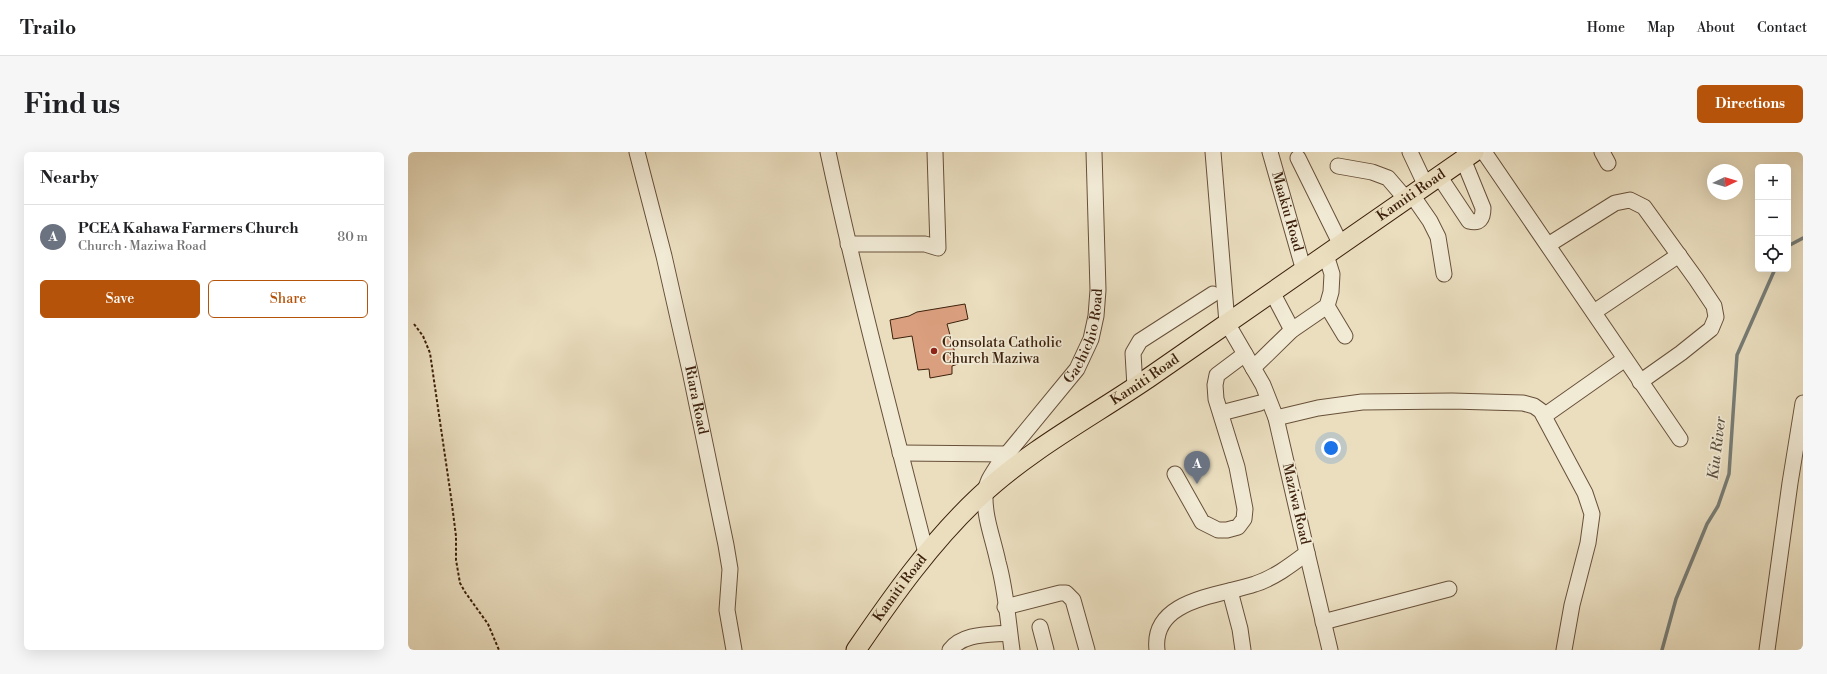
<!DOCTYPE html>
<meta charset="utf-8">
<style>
:root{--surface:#fff;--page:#f6f6f6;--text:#202124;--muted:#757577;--line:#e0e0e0;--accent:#b45309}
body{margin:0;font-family:"Libre Bodoni",serif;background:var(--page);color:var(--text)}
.controls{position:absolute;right:12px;top:12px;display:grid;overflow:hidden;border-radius:6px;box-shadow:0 4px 16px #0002}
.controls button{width:36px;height:36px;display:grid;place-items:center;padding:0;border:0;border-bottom:1px solid var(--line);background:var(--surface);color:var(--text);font:20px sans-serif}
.compass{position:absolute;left:1299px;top:12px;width:36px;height:36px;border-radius:50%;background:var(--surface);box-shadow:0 4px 16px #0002;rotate:86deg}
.you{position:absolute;left:923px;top:296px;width:14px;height:14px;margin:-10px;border:3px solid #fff;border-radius:50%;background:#1a73e8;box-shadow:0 0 0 6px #1a73e833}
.badge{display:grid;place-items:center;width:26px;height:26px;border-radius:50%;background:var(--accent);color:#fff;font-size:13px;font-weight:700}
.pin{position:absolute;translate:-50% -33px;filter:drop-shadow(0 1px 2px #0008)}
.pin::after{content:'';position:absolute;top:21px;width:14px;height:12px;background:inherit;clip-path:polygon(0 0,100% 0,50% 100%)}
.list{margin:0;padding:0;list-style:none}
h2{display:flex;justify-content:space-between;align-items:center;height:52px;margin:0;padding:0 16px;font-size:17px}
h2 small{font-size:13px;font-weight:400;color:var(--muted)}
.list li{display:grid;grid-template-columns:26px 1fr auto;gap:12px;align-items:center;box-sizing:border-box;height:64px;padding:0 16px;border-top:1px solid var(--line)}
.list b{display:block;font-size:15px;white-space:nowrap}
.list p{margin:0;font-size:13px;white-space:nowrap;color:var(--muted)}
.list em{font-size:13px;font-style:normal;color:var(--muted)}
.actions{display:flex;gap:8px;padding:12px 16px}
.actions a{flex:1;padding:9px 0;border:1px solid var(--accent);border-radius:6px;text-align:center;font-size:14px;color:var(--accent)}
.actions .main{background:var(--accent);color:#fff}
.icon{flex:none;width:22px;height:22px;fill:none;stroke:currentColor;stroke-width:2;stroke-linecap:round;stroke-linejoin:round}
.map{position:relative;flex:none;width:1395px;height:498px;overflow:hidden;border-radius:6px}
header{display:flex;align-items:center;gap:24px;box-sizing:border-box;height:56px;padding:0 20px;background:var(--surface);border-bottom:1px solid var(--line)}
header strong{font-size:19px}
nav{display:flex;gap:22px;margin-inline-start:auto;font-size:14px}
.intro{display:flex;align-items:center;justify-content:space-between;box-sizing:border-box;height:96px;padding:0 24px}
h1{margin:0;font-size:28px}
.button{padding:10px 18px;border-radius:6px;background:var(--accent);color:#fff;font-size:14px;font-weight:700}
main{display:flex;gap:24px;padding:0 24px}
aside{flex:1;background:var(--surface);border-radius:6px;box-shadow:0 4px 16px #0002}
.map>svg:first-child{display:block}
</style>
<header>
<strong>Trailo</strong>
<nav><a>Home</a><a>Map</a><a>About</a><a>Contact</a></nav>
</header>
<div class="intro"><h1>Find us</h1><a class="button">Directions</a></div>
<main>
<aside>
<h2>Nearby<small></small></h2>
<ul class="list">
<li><span class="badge" style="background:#6b7280">A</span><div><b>PCEA Kahawa Farmers Church</b><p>Church · Maziwa Road</p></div><em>80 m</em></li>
</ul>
<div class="actions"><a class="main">Save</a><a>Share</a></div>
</aside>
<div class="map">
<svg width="1395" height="498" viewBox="0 0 1395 498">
<rect width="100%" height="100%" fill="#eadebf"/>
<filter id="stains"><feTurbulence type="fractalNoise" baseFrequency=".005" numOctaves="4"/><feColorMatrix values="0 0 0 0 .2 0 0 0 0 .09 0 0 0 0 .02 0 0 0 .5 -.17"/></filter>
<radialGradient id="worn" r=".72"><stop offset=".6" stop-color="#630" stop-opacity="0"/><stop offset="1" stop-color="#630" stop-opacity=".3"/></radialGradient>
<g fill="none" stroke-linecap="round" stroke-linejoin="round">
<g stroke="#767c76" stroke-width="3.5">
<polyline points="1380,94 1395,86"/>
<polyline points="1254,498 1268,447 1299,372 1310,354 1321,322 1329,203 1367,117"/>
</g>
</g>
<polygon fill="#da9f7e" stroke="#3d210c" points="557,152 560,167 539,172 550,212 544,214 544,222 522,226 521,217 510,218 504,184 485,187 482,168 501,164 509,160"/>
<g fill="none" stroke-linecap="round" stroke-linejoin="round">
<defs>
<g id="minor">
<path id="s1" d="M229,0L256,104L282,219L318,393L322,417L319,458L326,498"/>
<path d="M420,0C449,135 484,267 518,401"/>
<path id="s2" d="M862,0L896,119"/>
<polyline points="1002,0 1018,34"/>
<polyline points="1076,0 1272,287"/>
<polyline points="1194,0 1200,11"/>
<polyline points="890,6 933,93"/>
<polyline points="930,14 964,20 980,26 998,47"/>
<path d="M1031,24L1061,69C1072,72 1075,66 1075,56L1055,7"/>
<polyline points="1004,43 1022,69 1030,85 1036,122"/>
<polyline points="440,92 517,92 530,96 527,0"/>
<polyline points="1140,93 1207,51 1222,48 1236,55 1288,127 1306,154 1308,165 1303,177 1273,201 1232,230"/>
<polyline points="864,140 884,178"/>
<polyline points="919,154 937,184"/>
<polyline points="1186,160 1271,103"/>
<polyline points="845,216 884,178 919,154 923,140 924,122 918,103"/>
<polyline points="727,235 725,201 732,189 805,142"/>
<polyline points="813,261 852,251"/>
<polyline points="1136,264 1217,207"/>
<polyline points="868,266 910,256 954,250 1044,249 1115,251 1126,254 1133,259 1177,341 1184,362 1180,391 1164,453 1156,498"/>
<polyline points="492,301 599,302"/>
<polyline points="767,322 794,370 810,378 819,378 830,375 836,367 837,357 829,315 808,247 807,233 809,223 837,202"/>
<polyline points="899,401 922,498"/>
<polyline points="822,439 832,477 835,498"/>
<polyline points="597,455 652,441 658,441 665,448 679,498"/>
<polyline points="915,470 1041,437"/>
<polyline points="632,475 638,498"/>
<path d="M542,498C555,481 581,483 601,481"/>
<path id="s3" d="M604,498C600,469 598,438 590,410C585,386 576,365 577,341C578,330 585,321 590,313L669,217L683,187L688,164L690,138L686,0"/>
<path d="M749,498C743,447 812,444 847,432C866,426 883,413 899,401L868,266L855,233L819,171L805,0"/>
<polyline points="1359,498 1382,331 1395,251"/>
</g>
<g id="major">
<path id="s4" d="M448,498C485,444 523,390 571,345C621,298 683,265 739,227C848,151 957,75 1066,0"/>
</g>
</defs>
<use href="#minor" stroke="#685039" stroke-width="17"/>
<use href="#major" stroke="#3d210c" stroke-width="21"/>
<polyline stroke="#3d210c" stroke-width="2" stroke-dasharray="3 2" stroke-linecap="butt" points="6,172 15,184 22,201 43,345 48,384 48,408 52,431 57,440 80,472 91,498"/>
<use href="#minor" stroke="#f1ead5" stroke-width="15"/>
<use href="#major" stroke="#eadebf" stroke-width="19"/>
</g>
<circle fill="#8f2418" stroke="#f1ead5" stroke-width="1.5" cx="526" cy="199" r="4"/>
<g text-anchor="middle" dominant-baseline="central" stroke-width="3.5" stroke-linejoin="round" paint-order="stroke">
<g font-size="14" fill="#3d210c" stroke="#f1ead5">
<text stroke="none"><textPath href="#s4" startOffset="724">Kamiti Road</textPath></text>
<text stroke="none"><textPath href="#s2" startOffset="62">Maakiu Road</textPath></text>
<text stroke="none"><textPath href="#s3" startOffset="349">Gachichio Road</textPath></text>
<text stroke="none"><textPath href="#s4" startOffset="400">Kamiti Road</textPath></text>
<text stroke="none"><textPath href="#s1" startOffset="255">Riara Road</textPath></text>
<text transform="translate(888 352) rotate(77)">Maziwa Road</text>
<text stroke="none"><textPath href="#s4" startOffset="76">Kamiti Road</textPath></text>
</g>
<g font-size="14" fill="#3d210c" stroke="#f1ead5" text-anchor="start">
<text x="534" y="191">Consolata Catholic<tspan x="534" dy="16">Church Maziwa</tspan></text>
</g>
<g font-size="15" font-style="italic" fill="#5a4f41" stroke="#f1ead5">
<text transform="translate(1309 296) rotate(-83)">Kiu River</text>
</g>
</g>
<rect width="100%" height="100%" filter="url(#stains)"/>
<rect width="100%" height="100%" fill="url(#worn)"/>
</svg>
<div class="controls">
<button>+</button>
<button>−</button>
<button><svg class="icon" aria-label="locate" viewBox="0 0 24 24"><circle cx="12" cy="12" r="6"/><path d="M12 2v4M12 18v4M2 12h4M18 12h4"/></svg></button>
</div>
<svg class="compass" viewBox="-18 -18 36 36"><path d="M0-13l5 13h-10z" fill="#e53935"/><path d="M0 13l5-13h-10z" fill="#757577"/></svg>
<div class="you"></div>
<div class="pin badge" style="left:789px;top:332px;background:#6b7280">A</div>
</div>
</main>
